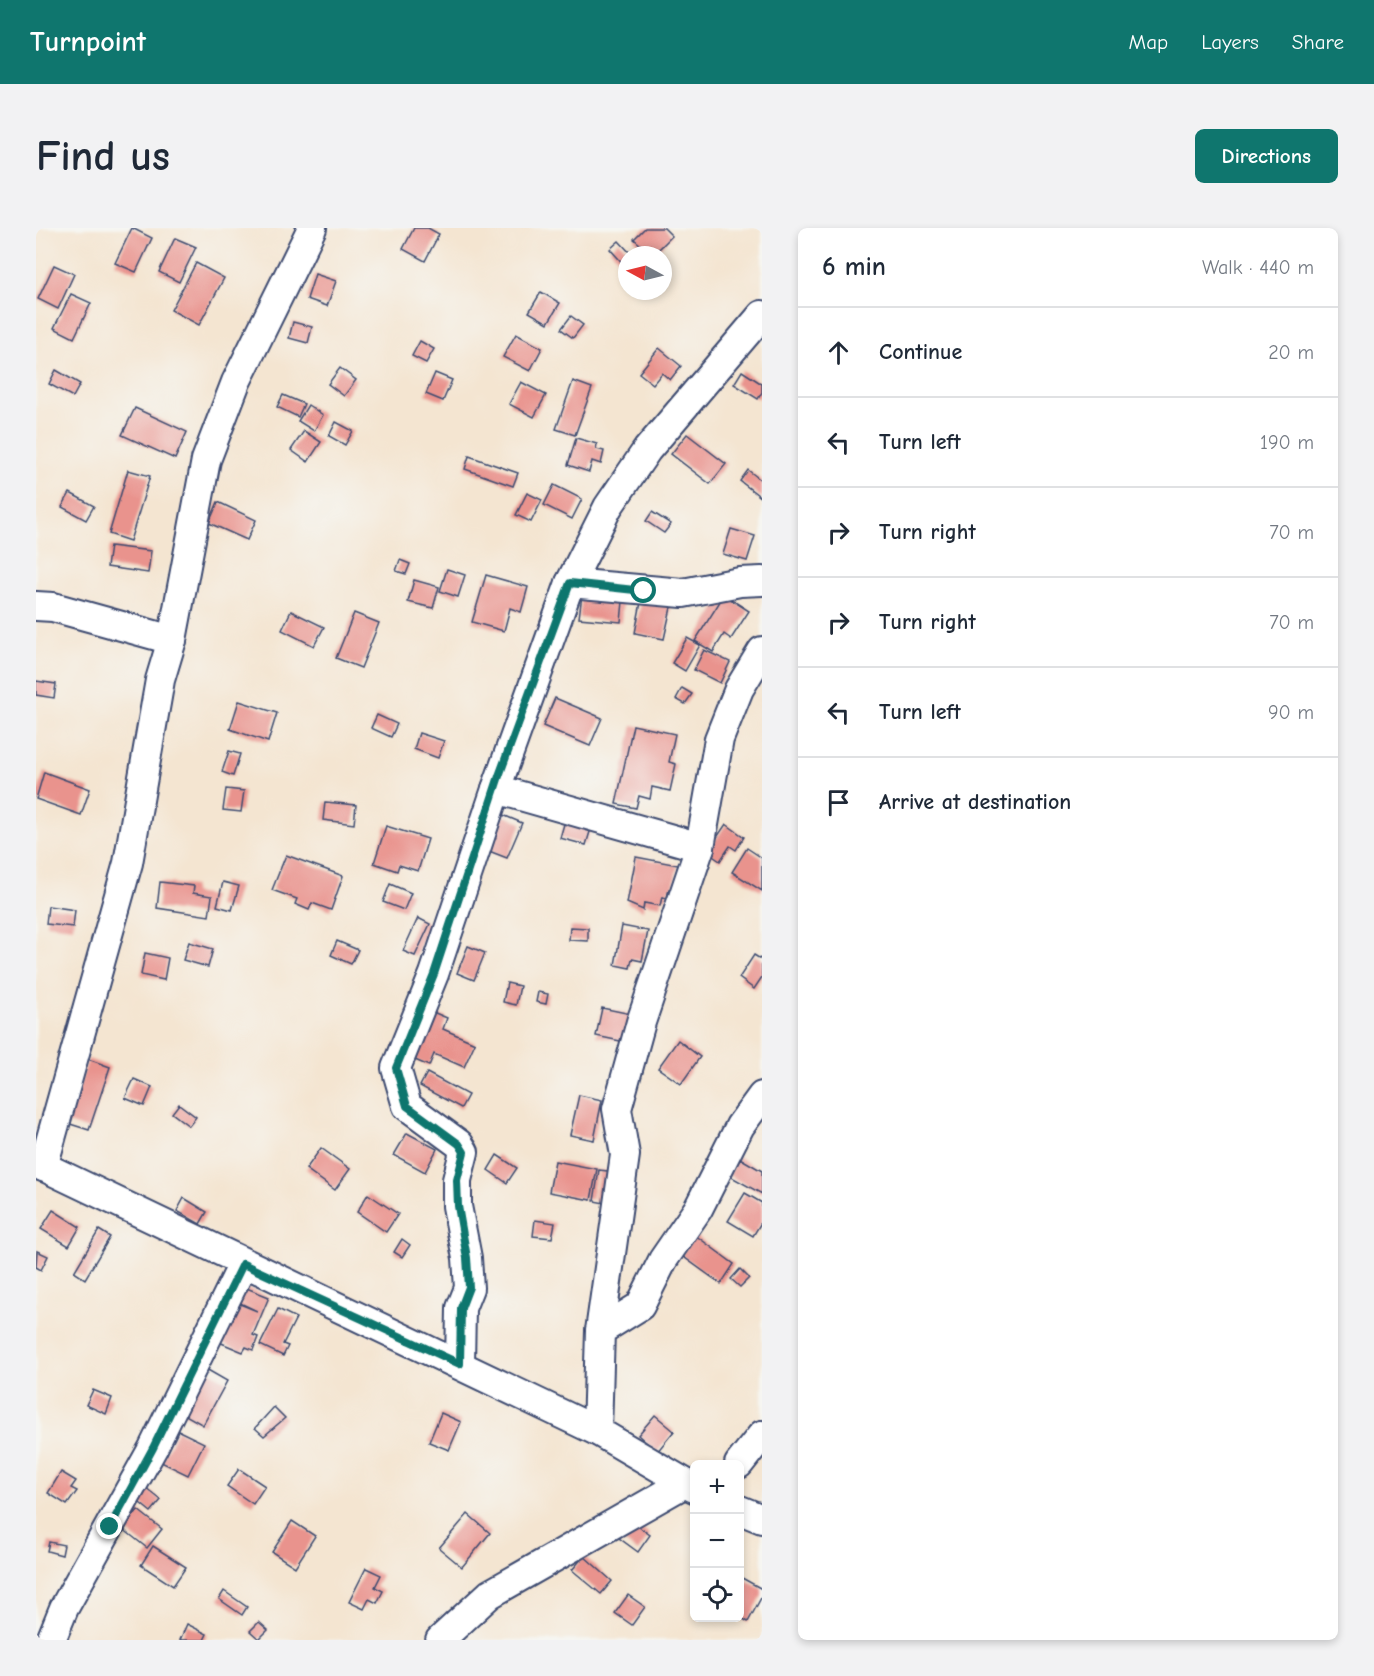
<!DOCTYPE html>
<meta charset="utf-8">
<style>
:root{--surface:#fff;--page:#f2f2f3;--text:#1f2937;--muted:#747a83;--line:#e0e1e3;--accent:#0f766e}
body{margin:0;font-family:"Comic Neue",sans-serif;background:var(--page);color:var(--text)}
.controls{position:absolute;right:18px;bottom:18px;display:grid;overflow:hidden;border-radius:9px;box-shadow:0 3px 9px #0003}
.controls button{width:54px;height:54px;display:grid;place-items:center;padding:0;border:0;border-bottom:2px solid var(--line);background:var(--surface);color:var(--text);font:30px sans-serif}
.compass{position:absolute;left:582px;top:18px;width:54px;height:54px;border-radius:50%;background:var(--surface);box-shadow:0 3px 9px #0003;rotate:277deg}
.stop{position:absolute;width:18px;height:18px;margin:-14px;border:4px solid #0f766e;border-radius:50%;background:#fff}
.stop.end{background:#0f766e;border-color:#fff;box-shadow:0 2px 6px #0008}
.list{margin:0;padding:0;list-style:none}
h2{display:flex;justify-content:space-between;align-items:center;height:78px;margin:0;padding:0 24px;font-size:26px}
h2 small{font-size:20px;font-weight:400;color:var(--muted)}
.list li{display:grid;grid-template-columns:39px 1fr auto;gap:18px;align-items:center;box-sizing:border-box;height:90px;padding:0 24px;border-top:2px solid var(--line)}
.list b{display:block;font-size:22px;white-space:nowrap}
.list em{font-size:20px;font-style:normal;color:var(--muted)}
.icon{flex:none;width:33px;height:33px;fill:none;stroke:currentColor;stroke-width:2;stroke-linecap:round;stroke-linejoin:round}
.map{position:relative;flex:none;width:726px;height:1412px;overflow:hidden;border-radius:9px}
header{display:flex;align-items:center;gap:36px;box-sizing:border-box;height:84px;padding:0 30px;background:var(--accent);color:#fff}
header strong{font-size:28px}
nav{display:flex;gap:33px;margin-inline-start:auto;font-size:21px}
.intro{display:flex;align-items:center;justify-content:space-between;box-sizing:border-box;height:144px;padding:0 36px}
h1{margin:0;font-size:42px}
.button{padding:15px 27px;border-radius:9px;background:var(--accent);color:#fff;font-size:21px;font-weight:700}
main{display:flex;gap:36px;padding:0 36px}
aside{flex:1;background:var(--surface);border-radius:9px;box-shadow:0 3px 9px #0003}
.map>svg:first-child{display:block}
</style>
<header>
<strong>Turnpoint</strong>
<nav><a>Map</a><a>Layers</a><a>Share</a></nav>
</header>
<div class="intro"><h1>Find us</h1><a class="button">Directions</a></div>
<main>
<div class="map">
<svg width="726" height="1412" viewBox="0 0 726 1412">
<rect width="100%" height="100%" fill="#f6f6f2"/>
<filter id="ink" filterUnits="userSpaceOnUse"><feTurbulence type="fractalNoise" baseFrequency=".0167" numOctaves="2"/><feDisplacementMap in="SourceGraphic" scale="12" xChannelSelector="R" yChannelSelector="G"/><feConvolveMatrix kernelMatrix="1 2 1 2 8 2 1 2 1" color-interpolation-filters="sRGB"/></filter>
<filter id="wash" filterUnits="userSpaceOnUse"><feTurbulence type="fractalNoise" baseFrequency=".008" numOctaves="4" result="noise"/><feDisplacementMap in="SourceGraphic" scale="24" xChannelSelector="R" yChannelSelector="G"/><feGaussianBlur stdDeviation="1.35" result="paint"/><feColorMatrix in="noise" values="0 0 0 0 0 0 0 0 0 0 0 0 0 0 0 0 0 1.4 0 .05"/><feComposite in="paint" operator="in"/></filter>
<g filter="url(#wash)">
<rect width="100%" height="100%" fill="#f4e5d1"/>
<g id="blocks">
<g fill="#e9938d">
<polygon points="96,0 116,10 100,44 79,35"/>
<polygon points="378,0 392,0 403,6 389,33 367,21"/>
<polygon points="609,0 628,0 636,8 617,27 598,11"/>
<polygon points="139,10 160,19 143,54 123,44"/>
<polygon points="583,13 596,27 591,27 591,40 574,21"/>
<polygon points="160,35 188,50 163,97 135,82"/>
<polygon points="18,37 38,46 22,81 2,71"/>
<polygon points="279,46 300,53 291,78 271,71"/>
<polygon points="505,64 524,75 512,95 493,84"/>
<polygon points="35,66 55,75 38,110 18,100"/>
<polygon points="535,88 547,97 537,110 525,101"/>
<polygon points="257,94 276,99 272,115 253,110"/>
<polygon points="480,106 506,120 494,143 467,129"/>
<polygon points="384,113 398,121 390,135 376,128"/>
<polygon points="623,120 645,138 634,152 626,145 617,156 603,145"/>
<polygon points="304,140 320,152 308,168 292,156"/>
<polygon points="20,142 44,156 37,169 13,156"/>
<polygon points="706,143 726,156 726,164 722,171 698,156"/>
<polygon points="399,145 416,152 407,173 390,166"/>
<polygon points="537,153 556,160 539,207 520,201"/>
<polygon points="485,154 510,167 498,189 473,176"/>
<polygon points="247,167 268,176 262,189 241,179"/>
<polygon points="272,177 287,187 278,203 262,193"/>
<polygon points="99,180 151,204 139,231 86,207"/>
<polygon points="300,194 317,203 309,217 293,208"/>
<polygon points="268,203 285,214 272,234 255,222"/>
<polygon points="651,206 690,236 674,256 635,226"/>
<polygon points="540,210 561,216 560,221 568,223 565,236 556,233 553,244 532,237"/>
<polygon points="433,228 482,245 477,258 429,241"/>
<polygon points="92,242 114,248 94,313 73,306"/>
<polygon points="712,242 726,253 726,270 704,253"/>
<polygon points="518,257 546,271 536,291 508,277"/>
<polygon points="34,265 58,278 50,292 26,279"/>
<polygon points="491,265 506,272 495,294 480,287"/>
<polygon points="182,274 220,292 211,312 173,295"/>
<polygon points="616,284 635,296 628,305 610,293"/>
<polygon points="695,301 719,308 711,333 687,326"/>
<polygon points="74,318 115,323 112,345 71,339"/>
<polygon points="364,332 374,336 370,346 360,343"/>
<polygon points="411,341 429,347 422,369 404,363"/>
<polygon points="450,347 492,359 485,384 474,380 468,403 436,394"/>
<polygon points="378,352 403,359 397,380 372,374"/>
<polygon points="547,359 588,363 585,394 543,390"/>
<polygon points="688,367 713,383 695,411 688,406 677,424 659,413"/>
<polygon points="606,369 636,375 628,411 599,405"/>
<polygon points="255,383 288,399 278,418 246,402"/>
<polygon points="318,385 343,395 325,440 300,430"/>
<polygon points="651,410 664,417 649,443 636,435"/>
<polygon points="668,422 694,434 684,455 658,442"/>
<polygon points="0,453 20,456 18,470 0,467"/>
<polygon points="646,460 656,466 649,476 640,471"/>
<polygon points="519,470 566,490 554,518 507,498"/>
<polygon points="203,473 241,485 232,514 194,501"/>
<polygon points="341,487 361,496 355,509 335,500"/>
<polygon points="597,497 639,506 633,534 640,536 634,563 616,559 614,571 603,568 600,580 580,576"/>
<polygon points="383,505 408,513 402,530 378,521"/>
<polygon points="193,523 204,526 197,548 186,544"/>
<polygon points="8,544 54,561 45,587 0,571"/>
<polygon points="190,561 208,563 205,584 187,582"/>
<polygon points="289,574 320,577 318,596 287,592"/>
<polygon points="467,587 486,595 471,630 453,623"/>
<polygon points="530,589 556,597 550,617 524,610"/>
<polygon points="690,596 708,609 700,622 694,618 684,633 671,624"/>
<polygon points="350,598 392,611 382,643 363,637 361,643 338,635"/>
<polygon points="711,620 726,630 726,663 696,644"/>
<polygon points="250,627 307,648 295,682 276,675 273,682 259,676 261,671 236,662"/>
<polygon points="600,629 642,637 637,662 633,661 631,670 626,669 624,678 608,675 607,682 591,675"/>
<polygon points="124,654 158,658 157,665 176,668 173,688 121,680"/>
<polygon points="187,654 203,658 196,682 181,678"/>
<polygon points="354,656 375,665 368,682 347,674"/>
<polygon points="12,678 39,682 37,699 10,696"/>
<polygon points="382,690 394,696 379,728 367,723"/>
<polygon points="586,698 612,703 606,733 596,731 594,740 579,737"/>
<polygon points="534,699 552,700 552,713 533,712"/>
<polygon points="301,713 322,722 315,736 295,727"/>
<polygon points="153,714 177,721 172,739 147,732"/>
<polygon points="432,718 449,725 438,752 421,745"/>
<polygon points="109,725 132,730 128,752 105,747"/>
<polygon points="718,727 726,732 726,749 718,761 703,750"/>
<polygon points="471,755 484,758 480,777 467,774"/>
<polygon points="502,764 512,766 510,776 500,774"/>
<polygon points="566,780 600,787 594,815 560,808"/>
<polygon points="392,782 411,790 407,801 439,815 428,839 398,826 393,838 372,829"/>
<polygon points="642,812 664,829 645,856 622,840"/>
<polygon points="52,831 74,839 53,902 31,895"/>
<polygon points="391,845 432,867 425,880 384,858"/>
<polygon points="98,851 116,859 108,878 89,870"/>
<polygon points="543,867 566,872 558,912 534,907"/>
<polygon points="143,876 160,889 153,898 136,885"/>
<polygon points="371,905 401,921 389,944 358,927"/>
<polygon points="285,920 314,941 299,962 270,941"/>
<polygon points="461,927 481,940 471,955 452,942"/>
<polygon points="702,929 726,943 726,966 692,947"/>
<polygon points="519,933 561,941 555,972 513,964"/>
<polygon points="563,942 580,944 574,976 558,973"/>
<polygon points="709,965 726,975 726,993 717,1008 692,993"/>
<polygon points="332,966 362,986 350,1004 321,984"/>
<polygon points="148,970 171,984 164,996 141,983"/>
<polygon points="17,982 44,999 33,1018 5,1001"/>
<polygon points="499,992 519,995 516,1010 497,1008"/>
<polygon points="63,1002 74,1009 49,1051 38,1044"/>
<polygon points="659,1007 698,1036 685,1056 645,1027"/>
<polygon points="366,1011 374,1017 366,1029 358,1024"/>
<polygon points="1,1023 12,1028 5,1042 0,1039"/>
<polygon points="704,1041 713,1050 704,1059 695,1051"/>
<polygon points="208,1059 233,1069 217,1107 222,1109 217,1122 210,1119 207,1124 183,1114 199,1074 221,1083 202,1074"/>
<polygon points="242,1081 260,1090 247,1116 252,1118 247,1128 224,1117"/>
<polygon points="170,1141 191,1153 167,1197 146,1185"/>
<polygon points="57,1162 76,1170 70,1186 50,1177"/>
<polygon points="238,1179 249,1190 228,1208 219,1200"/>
<polygon points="405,1185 425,1194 413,1222 393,1214"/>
<polygon points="619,1187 638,1203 621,1224 602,1207"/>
<polygon points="141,1202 168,1215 152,1247 125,1234"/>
<polygon points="203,1241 229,1258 217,1276 191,1258"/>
<polygon points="25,1244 40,1253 35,1260 41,1263 31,1277 12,1265"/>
<polygon points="109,1259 125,1272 115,1284 99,1271"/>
<polygon points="102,1282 126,1301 111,1320 87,1301"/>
<polygon points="432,1286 454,1305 426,1339 403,1320"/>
<polygon points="256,1293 279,1308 259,1339 236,1324"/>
<polygon points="596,1294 614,1307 602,1324 583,1310"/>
<polygon points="13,1314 28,1317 26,1327 11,1323"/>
<polygon points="117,1318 150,1339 137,1358 105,1337"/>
<polygon points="548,1328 576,1353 565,1366 536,1342"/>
<polygon points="330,1340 345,1347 339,1359 347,1363 341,1375 333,1371 328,1381 313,1374"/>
<polygon points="706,1350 726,1361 726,1368 712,1394 704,1389 704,1356"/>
<polygon points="188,1363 211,1379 206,1387 183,1371"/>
<polygon points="592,1367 609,1379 596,1397 579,1385"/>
<polygon points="223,1394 232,1402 223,1411 214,1403"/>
<polygon points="151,1396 171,1406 168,1412 144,1412"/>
</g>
</g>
</g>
<g filter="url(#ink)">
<use href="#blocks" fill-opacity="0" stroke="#3c4a6f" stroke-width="1.5"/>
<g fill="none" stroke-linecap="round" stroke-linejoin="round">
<defs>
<g id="minor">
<polyline points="534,355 647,365 704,354 726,353"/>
<polyline points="0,378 17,379 136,412"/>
<polyline points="664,619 460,561 534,355 572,279 611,222 726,87"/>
<polyline points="0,935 561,1203 658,1260"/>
<polyline points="7,939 92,635 124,452 136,412 170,232 200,154 276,0"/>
<polyline points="564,1103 589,927 581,881 605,794 664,619 683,511 703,461 726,423"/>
<polyline points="424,1136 425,1080 433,1060 431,1030 421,978 421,952 428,924 423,916 371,878 360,840 398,746 460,561"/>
<polyline points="561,1203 564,1103 604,1078 627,1032 662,981 704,898 726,868"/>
<polyline points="703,1236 726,1207"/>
<polyline points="704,1282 726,1291"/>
<polyline points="15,1412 28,1380 117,1220 207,1036"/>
<polyline points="404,1412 454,1366 649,1255"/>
</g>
</defs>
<use href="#minor" stroke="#3c4a6f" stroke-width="32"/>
<use href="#minor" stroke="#fff" stroke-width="28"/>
</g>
</g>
<g fill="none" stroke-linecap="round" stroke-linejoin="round" filter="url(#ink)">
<polyline stroke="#0f766e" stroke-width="8" points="74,1299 117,1220 207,1036 424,1136 425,1080 433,1059 431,1030 422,978 421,952 428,924 423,916 371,878 360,840 398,746 463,548 534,355 608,363"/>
</g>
</svg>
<div class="controls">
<button>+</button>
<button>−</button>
<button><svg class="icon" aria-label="locate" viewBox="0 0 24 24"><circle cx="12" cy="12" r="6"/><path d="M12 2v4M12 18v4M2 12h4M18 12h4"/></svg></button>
</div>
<svg class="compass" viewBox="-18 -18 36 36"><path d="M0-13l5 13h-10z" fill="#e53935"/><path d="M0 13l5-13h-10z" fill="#747a83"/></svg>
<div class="stop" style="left:608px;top:363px"></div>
<div class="stop end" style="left:74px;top:1299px"></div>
</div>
<aside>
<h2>6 min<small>Walk · 440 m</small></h2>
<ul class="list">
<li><svg class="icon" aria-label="ahead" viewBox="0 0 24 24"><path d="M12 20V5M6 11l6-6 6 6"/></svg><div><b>Continue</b></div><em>20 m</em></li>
<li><svg class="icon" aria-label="left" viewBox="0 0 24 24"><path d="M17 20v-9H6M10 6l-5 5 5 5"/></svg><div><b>Turn left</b></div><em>190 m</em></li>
<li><svg class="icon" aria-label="right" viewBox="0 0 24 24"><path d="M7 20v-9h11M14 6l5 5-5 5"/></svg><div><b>Turn right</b></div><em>70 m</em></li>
<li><svg class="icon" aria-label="right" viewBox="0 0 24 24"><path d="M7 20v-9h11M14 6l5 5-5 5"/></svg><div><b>Turn right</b></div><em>70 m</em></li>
<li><svg class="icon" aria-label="left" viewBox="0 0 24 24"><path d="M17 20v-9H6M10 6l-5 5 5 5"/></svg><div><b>Turn left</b></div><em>90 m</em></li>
<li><svg class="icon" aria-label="arrive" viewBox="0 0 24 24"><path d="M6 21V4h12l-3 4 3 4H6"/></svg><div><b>Arrive at destination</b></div></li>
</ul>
</aside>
</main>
